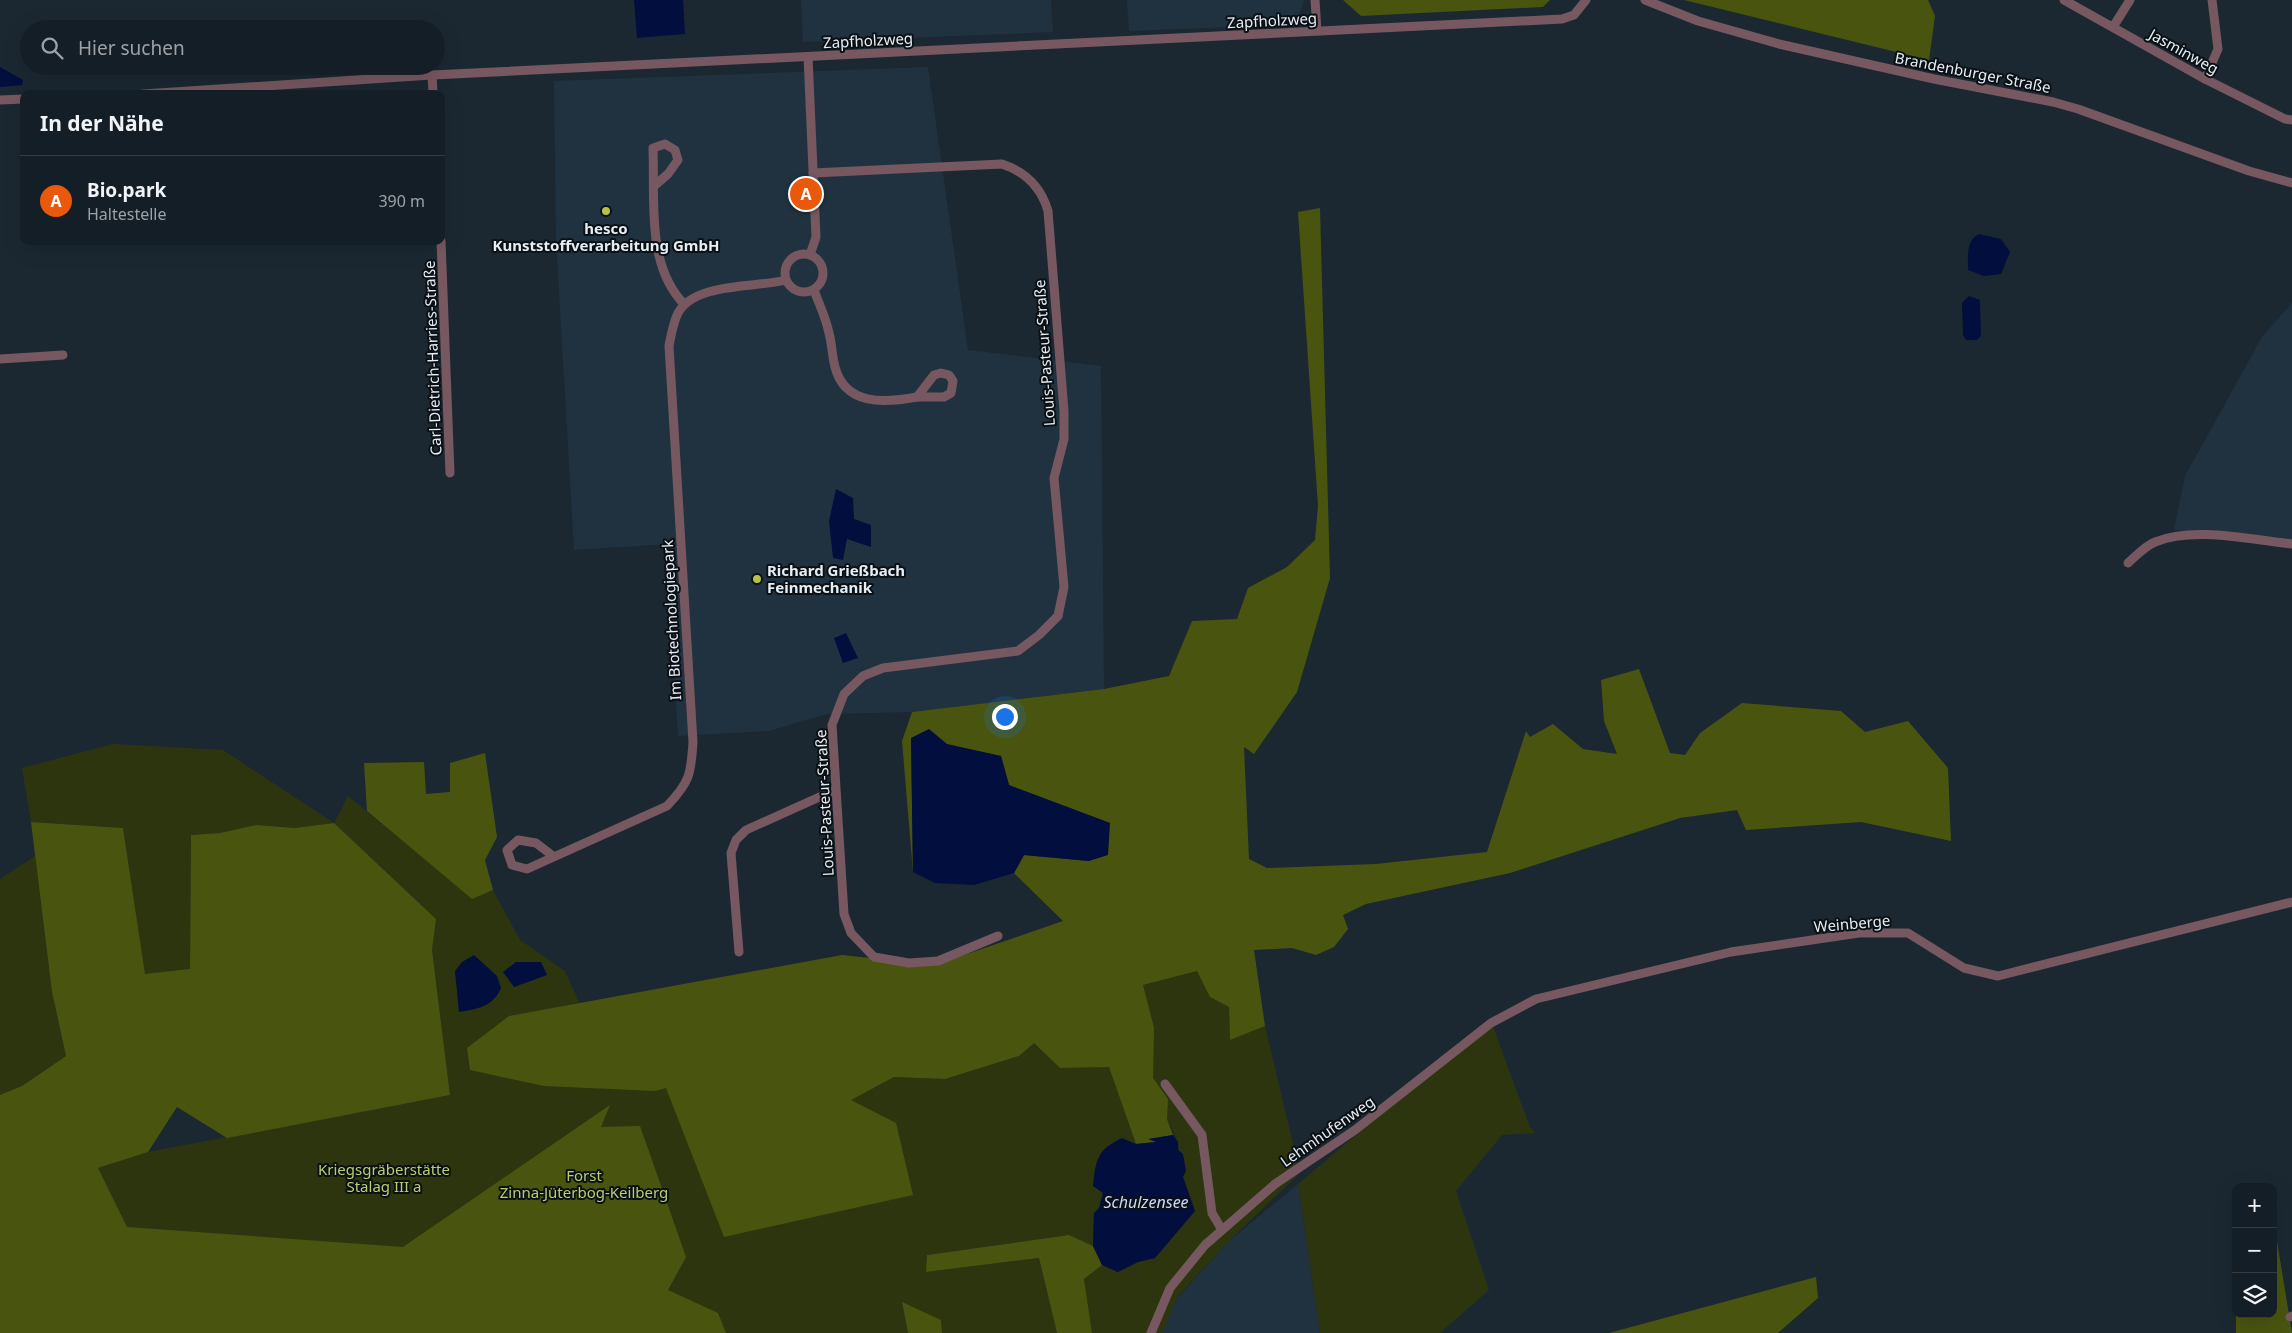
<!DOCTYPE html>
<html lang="de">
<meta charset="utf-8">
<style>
:root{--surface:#141e26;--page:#212b32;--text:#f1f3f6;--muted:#9da2a7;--line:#333c43;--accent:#ea580c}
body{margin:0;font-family:"Noto Sans",sans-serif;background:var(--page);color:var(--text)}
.controls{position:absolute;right:15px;bottom:15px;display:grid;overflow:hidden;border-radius:10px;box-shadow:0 5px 20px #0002}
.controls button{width:45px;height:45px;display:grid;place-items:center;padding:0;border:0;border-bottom:1px solid var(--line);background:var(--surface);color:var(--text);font:25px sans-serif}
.you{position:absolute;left:1004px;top:716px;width:18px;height:18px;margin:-12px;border:4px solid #fff;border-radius:50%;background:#1a73e8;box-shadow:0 0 0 8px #1a73e833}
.badge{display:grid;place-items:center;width:32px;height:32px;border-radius:50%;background:var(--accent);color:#fff;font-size:16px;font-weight:700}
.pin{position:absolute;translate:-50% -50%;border:2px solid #fff;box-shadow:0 1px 5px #0006}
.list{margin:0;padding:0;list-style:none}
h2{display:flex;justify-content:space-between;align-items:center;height:65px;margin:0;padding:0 20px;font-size:21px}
h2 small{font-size:16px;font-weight:400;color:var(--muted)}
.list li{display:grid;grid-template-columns:32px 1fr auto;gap:15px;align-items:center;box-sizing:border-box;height:90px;padding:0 20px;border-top:1px solid var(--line)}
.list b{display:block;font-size:19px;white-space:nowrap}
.list p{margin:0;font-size:16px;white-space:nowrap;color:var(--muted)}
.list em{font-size:16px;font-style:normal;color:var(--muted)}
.icon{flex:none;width:28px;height:28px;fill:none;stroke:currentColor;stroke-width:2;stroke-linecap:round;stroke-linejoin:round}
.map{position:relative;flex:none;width:2292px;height:1333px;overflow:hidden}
.search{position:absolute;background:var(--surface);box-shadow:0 5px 20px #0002;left:20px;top:20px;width:425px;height:55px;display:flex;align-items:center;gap:12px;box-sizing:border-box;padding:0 18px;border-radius:28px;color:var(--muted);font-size:19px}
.panel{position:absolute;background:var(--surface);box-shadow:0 5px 20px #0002;left:20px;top:90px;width:425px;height:155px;border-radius:10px}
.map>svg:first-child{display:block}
</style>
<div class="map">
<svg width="2292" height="1333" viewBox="0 0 2292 1333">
<rect width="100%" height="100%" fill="#1b2832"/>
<g fill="#203240">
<polygon points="801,0 1051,0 1053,32 803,42"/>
<polygon points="1127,0 1304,0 1298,18 1283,25 1129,31"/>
<polygon points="928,67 968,350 1101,366 1104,689 912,712 827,714 769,731 678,736 667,544 574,550 556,239 554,81"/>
<polygon points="2292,303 2292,540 2174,530 2185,476 2262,337"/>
<polygon points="1298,1184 1320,1333 1158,1333 1178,1297 1229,1241"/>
</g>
<g fill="#2d350f" fill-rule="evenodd">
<path d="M113,744L223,750L334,823L348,796L472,898L493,890L520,940L565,971L580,1004L509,1016L876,1087L894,1077L945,1079L1019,1056L1034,1043L1060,1068L1109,1066L1136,1144L1103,1192L1099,1208L1094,1213L1093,1246L1069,1235L927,1255V1272L1039,1258L1057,1333H942L941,1320L902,1303L908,1333H0L100,1172L98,1168L148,1152L450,1095L432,950L436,919L334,823L295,828L256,825L220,833L191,835L190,970L145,975L123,828L31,822L22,768ZM455,971L497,998L457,986Z"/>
<polygon points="35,856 52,992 66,1056 22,1086 0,1095 0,879"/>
<polygon points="1197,971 1210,997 1229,1007 1230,1040 1265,1026 1300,1173 1229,1241 1178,1296 1162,1333 1092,1333 1084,1279 1102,1265 1118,1272 1138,1262 1155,1258 1195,1211 1183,1177 1178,1142 1167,1119 1166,1103 1153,1078 1143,985"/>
<polygon points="1491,1021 1530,1127 1535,1133 1502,1135 1456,1191 1489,1290 1440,1333 1320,1333 1298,1184"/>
</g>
<g fill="#49550e">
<polygon points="1343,0 1550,0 1543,7 1361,16"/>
<polygon points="1684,0 1928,0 1935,16 1929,60"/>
<polygon points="1320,208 1330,578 1297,692 1254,754 1244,747 1249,859 1267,868 1376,864 1487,852 1526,731 1530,737 1553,724 1583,749 1617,754 1604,721 1601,680 1639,669 1670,753 1685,755 1700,733 1742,703 1841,711 1865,732 1908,721 1948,768 1951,841 1861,822 1746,830 1737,810 1680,818 1510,873 1366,904 1343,915 1348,929 1334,947 1316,955 1292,948 1254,950 1265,1026 1230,1040 1229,1007 1210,997 1197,971 1143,985 1154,1028 1153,1078 1168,1099 1167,1119 1173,1135 1150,1139 1158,1142 1136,1144 1109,1067 1060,1068 1034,1043 1019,1056 945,1079 894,1077 851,1100 896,1123 913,1195 724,1237 666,1088 655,1091 544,1086 470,1070 467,1048 509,1016 842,955 935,965 1063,921 1014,873 1024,855 1089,861 1110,823 1009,785 1001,756 911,738 913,872 902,741 912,712 1104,689 1169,676 1192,621 1237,619 1248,588 1287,567 1315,540 1318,506 1298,212"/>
<polygon points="485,753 497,837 485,860 493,890 472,899 367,811 364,763 424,762 426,794 450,792 450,763"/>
<polygon points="31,822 123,828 145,974 190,969 191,835 220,833 256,825 295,828 334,823 436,919 432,950 450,1095 227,1138 177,1107 148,1152 98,1168 127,1227 403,1247 610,1105 601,1127 640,1126 686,1257 668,1290 718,1313 726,1333 0,1333 0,1095 22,1086 66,1056 52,992"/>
<polygon points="2273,1228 2276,1235 2292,1333 2236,1333 2236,1314 2273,1314"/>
<polygon points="1069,1235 1093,1246 1102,1265 1084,1279 1092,1333 1057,1333 1039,1258 926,1272 927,1255"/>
<polygon points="1816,1277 1818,1298 1778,1333 1609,1333"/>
<polygon points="902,1302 941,1320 942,1333 908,1333"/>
</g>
<g fill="#020e3e">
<polygon points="634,0 683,0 685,34 637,38"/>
<polygon points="0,67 23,80 22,85 0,87"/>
<path d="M1979,234L2001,239L2010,252L2001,274L1984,276L1968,270C1968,257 1966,240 1979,234Z"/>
<polygon points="1969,296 1980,300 1981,336 1977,340 1966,340 1963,335 1962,303"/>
<polygon points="836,489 853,498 854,519 871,525 871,547 847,539 843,560 833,558 829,521"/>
<polygon points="846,633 858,658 843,663 834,638"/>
<polygon points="929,729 947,744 1001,756 1009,785 1110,823 1108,855 1089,861 1024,855 1014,873 974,885 935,883 913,872 911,738"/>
<path d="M474,955L497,976L501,988C493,1007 477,1009 459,1012L455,971L462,962Z"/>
<polygon points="516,962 541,962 547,975 514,987 503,972"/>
<path d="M1173,1135L1178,1142V1150L1183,1154L1186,1171L1183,1177L1195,1211L1155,1258L1138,1262L1118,1272L1102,1265L1093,1246L1094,1213L1099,1208L1103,1193L1093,1186C1096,1159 1097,1150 1122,1138L1136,1144L1156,1142L1148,1139Z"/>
</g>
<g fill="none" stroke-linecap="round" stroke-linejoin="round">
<g stroke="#775860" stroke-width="9">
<polyline points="1315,0 1317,31"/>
<polyline points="1645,0 1698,21 1779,44 1934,79 2053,102 2078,109 2249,171 2292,183"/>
<polyline points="2064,0 2205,79 2285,119 2292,120"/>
<polyline points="2113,27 2130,0"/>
<polyline points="808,57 816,237 810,255"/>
<polyline points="432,75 433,94"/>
<polyline points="2205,79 2218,49 2212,0"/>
<polyline points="143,94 432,75 1562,19 1574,15 1586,0"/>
<polyline points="0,100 24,99"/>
<path d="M813,173L1002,164C1026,172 1041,187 1048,211L1064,411V439L1054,478L1064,587L1058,616L1039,635L1018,651L883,668L863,676L844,694L832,725L844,914L851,933L874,957L909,963L938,961L998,936"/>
<path d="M654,186L668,174L678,160L675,150L665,144L653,148C655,200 646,265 684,304"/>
<polyline points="441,241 450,473"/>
<circle cx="804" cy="273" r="19"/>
<path d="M814,290C819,304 826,318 829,333C832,344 832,356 835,367C845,406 885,403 917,397"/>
<polyline points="0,359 63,355"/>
<polygon points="941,373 949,375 953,381 951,393 944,397 917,397 934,375"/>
<path d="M2128,563C2136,556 2145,546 2155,542C2194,526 2251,540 2292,544"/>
<path d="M553,856L536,843L518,840L507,850L512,865L527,869L667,806C690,782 691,774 693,742L669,346C671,335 673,323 678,313C695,282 756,288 786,280"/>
<polyline points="739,952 731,853 736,840 746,830 835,790"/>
<polyline points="1165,1084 1202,1135 1212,1213 1222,1230"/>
<polyline points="2290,1317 2292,1316"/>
<polyline points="1151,1333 1170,1288 1205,1245 1275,1184 1355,1130 1491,1023 1536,999 1731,952 1859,933 1908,933 1964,968 1998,976 2292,902"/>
</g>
</g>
<g fill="#bbc045" stroke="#0a1014" stroke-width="2">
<circle cx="606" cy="211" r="5"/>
<circle cx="757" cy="579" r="5"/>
</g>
<g text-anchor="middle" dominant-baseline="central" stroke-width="4" stroke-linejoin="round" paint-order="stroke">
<g font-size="15" fill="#e6eef5" stroke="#0a1014">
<text transform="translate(1272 20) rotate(-3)">Zapfholzweg</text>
<text transform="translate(868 40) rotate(-3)">Zapfholzweg</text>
<text transform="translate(2184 51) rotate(29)">Jasminweg</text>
<text transform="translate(1973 72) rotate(11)">Brandenburger Straße</text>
<text transform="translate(1044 353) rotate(-94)">Louis-Pasteur-Straße</text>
<text transform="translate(432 358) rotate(-92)">Carl-Dietrich-Harries-Straße</text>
<text transform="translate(671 620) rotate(-93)">Im Biotechnologiepark</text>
<text transform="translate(824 803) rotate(-93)">Louis-Pasteur-Straße</text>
<text transform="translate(1852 923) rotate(-5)">Weinberge</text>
<text transform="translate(1327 1131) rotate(-35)">Lehmhufenweg</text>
</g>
<g font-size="15" font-weight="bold" fill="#e6eef5" stroke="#0a1014">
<text x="606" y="228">hesco<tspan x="606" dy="17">Kunststoffverarbeitung GmbH</tspan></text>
<text x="767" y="570" text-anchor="start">Richard Grießbach<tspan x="767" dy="17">Feinmechanik</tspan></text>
</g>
<g font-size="15" fill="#bace70" stroke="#0a1014">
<text x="384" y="1169">Kriegsgräberstätte<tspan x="384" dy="17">Stalag III a</tspan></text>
<text x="584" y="1175">Forst<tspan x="584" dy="17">Zinna-Jüterbog-Keilberg</tspan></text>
</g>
<g font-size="16" font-style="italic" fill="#c9d9fa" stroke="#0a1014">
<text x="1146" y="1202">Schulzensee</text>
</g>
</g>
</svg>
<div class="controls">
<button>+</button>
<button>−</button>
<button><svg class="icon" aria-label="layers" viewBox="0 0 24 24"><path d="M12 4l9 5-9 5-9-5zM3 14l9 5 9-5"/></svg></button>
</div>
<div class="you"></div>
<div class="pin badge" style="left:806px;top:194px">A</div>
<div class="search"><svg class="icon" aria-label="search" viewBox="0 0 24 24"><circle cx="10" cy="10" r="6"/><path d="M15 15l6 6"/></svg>Hier suchen</div>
<section class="panel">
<h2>In der Nähe<small></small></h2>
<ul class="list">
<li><span class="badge">A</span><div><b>Bio.park</b><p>Haltestelle</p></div><em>390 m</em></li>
</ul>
</section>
</div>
